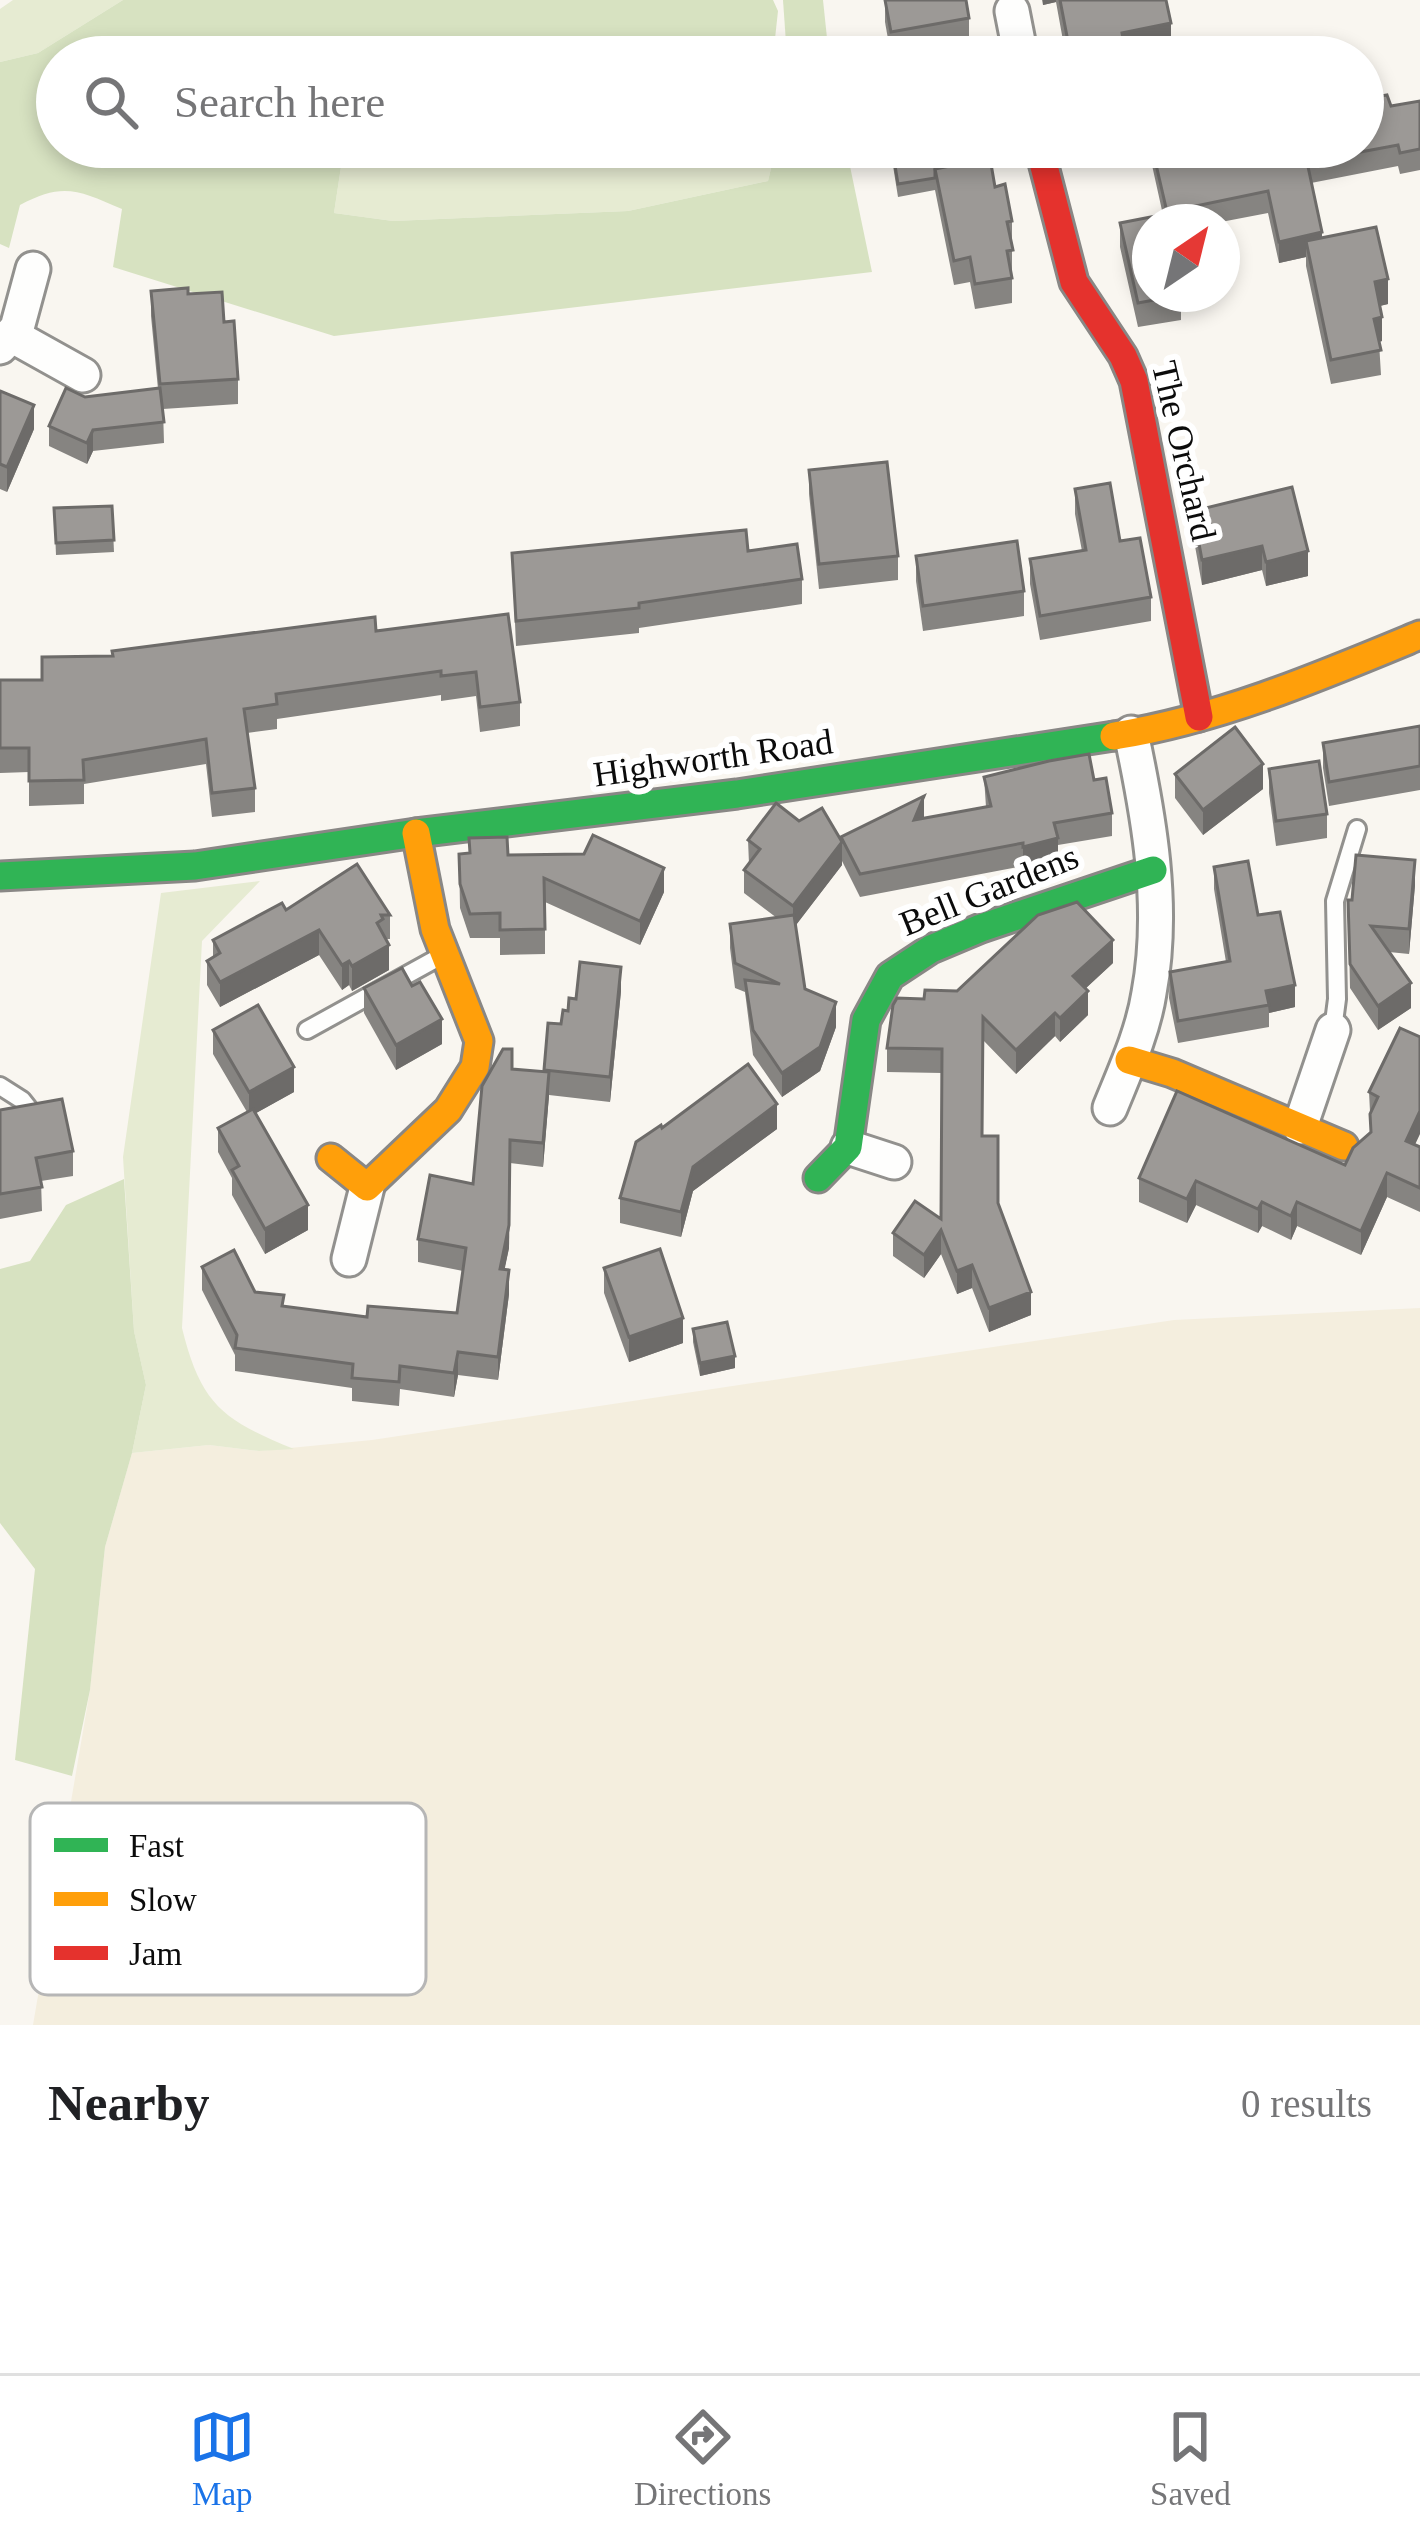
<!DOCTYPE html>
<style>
:root{--surface:#fff;--page:#f2f2f2;--text:#202124;--muted:#757577;--line:#e0e0e0;--accent:#1a73e8}
body{margin:0;font-family:"Times New Roman",serif;background:var(--page);color:var(--text)}
.compass{position:absolute;left:1132px;top:204px;width:108px;height:108px;border-radius:50%;background:var(--surface);box-shadow:0 6px 18px #0003;rotate:35deg}
.list{margin:0;padding:0;list-style:none}
h2{display:flex;justify-content:space-between;align-items:center;height:156px;margin:0;padding:0 48px;font-size:51px}
h2 small{font-size:39px;font-weight:400;color:var(--muted)}
.icon{flex:none;width:66px;height:66px;fill:none;stroke:currentColor;stroke-width:2;stroke-linecap:round;stroke-linejoin:round}
.map{position:relative;flex:none;width:1420px;height:2025px;overflow:hidden}
.search{position:absolute;background:var(--surface);box-shadow:0 6px 18px #0003;left:36px;right:36px;top:36px;height:132px;display:flex;align-items:center;gap:30px;box-sizing:border-box;padding:0 42px;border-radius:66px;color:var(--muted);font-size:45px}
.sheet{height:348px;background:var(--surface)}
nav{display:flex;justify-content:space-around;align-items:center;box-sizing:border-box;height:168px;border-top:3px solid var(--line);background:var(--surface);font-size:33px;color:var(--muted)}
nav a{display:grid;justify-items:center;gap:6px}
nav .on{color:var(--accent)}
.map>svg:first-child{display:block}
</style>
<div class="map">
<svg width="1420" height="2025" viewBox="0 0 1420 2025">
<rect width="100%" height="100%" fill="#f9f6f0"/>
<polygon fill="#f4eede" points="1420,1308 1420,2025 33,2025 90,1690 105,1547 132,1453 209,1445 259,1451 372,1440 1174,1320"/>
<g fill="#e6ebd2">
<polygon points="13,0 123,0 38,53 0,62 0,9"/>
<polygon points="344,147 776,147 768,181 628,211 393,221 334,213"/>
<path d="M260,881L202,941L182,1328C201,1405 223,1420 294,1449L259,1451L209,1445L132,1453L146,1385L134,1331L123,1157L161,893Z"/>
</g>
<g fill="#d7e2c1">
<path d="M123,0H773L778,11L773,57H57V147H344L334,213L393,221L628,211L768,181L776,147H846L872,272L334,336L113,267L122,209C78,190 63,182 20,205L9,248L0,244V62L38,53Z"/>
<polygon points="783,0 823,0 829,57 787,57"/>
<polygon points="124,1179 134,1331 146,1385 132,1453 105,1547 90,1690 72,1776 15,1760 35,1569 0,1523 0,1269 30,1261 66,1205"/>
</g>
<g fill="none" stroke-linecap="round" stroke-linejoin="round">
<defs>
<g id="lane">
<polyline points="307,1030 443,955"/>
<polyline points="1333,1030 1337,999 1335,901 1357,829"/>
<polyline points="0,1086 22,1100 33,1114"/>
</g>
<g id="street">
<polyline points="1012,11 1021,57"/>
<polyline points="13,336 83,375"/>
<polyline points="0,347 17,328 33,269"/>
<path d="M1110,1108C1125,1071 1143,1032 1149,993C1165,907 1149,817 1131,733"/>
<polyline points="1300,1127 1333,1030"/>
<polyline points="848,1147 894,1162"/>
<polyline points="349,1259 367,1187"/>
</g>
<g id="fast">
<polyline points="0,876 195,866 416,833 737,794 1114,736"/>
<polyline points="818,1178 848,1147 866,1020 890,976 931,949 981,928 1153,870"/>
</g>
<g id="slow">
<path d="M1114,736C1220,719 1321,676 1420,635"/>
<polyline points="1129,1060 1172,1073 1344,1146"/>
<polyline points="331,1158 367,1187 448,1110 475,1067 479,1041 435,929 416,833"/>
</g>
<polyline id="jam" points="1039,147 1074,282 1123,356 1134,381 1199,717"/>
</defs>
<use href="#lane" stroke="#92918e" stroke-width="22"/>
<use href="#street" stroke="#92918e" stroke-width="39"/>
<use href="#fast" stroke="#898785" stroke-width="33"/>
<use href="#slow" stroke="#898785" stroke-width="33"/>
<use href="#jam" stroke="#898785" stroke-width="33"/>
<use href="#lane" stroke="#fefefd" stroke-width="16"/>
<use href="#street" stroke="#fefefd" stroke-width="33"/>
<use href="#fast" stroke="#30b455" stroke-width="27"/>
<use href="#slow" stroke="#ff9f0a" stroke-width="27"/>
<use href="#jam" stroke="#e5322d" stroke-width="27"/>
</g>
<g fill="#868481">
<polygon points="885,0 969,18 969,42 891,56 885,22"/>
<polygon points="1042,0 1166,0 1171,46 1126,55 1126,57 1066,57 1056,2 1043,5"/>
<polygon points="1420,101 1420,170 1400,174 1398,166 1311,183 1322,238 1388,304 1380,306 1382,341 1379,342 1381,375 1331,384 1306,266 1306,257 1279,263 1268,213 1221,222 1150,222 1181,294 1181,320 1138,327 1120,247 1120,223 1163,215 1148,147 1363,147 1391,106"/>
<polygon points="890,147 932,147 935,169 995,187 1012,221 1012,303 975,309 970,282 954,285 935,190 898,197"/>
<polygon points="1084,147 1139,147 1139,148 1086,158"/>
<polygon points="151,291 188,294 224,322 238,379 238,404 163,409 164,443 93,451 87,464 49,446 49,426 85,397 158,389 151,316"/>
<polygon points="0,391 34,429 7,492 0,489"/>
<polygon points="809,470 898,556 898,580 819,589 809,494"/>
<polygon points="1292,487 1308,576 1266,586 1262,570 1202,585 1193,535 1193,511"/>
<polygon points="1075,489 1120,541 1151,597 1151,621 1040,640 1030,584 1030,559 1082,551 1075,514"/>
<polygon points="112,506 114,552 56,555 54,508"/>
<polygon points="748,551 802,579 802,604 639,628 639,633 516,646 512,553"/>
<polygon points="916,556 1024,591 1024,616 923,631 916,581"/>
<polygon points="508,614 520,702 520,726 480,732 476,696 441,701 441,695 277,719 277,729 247,733 255,788 255,812 212,817 206,764 84,784 84,804 29,806 29,772 0,773 0,680 42,680 112,656 376,631"/>
<polygon points="1420,726 1420,790 1329,806 1323,768 1323,743"/>
<polygon points="1269,769 1327,814 1327,838 1276,846 1269,793"/>
<polygon points="1175,774 1263,789 1203,835 1175,798"/>
<polygon points="984,777 1094,780 1112,813 1112,836 1058,845 1058,861 1023,870 1023,866 860,897 842,861 842,865 795,926 805,989 836,1027 820,1071 782,1097 753,1055 745,992 735,988 730,948 730,924 777,918 744,893 744,870 749,864 748,840 799,821 841,842 841,837 924,819 986,807"/>
<polygon points="459,854 508,855 664,892 640,945 545,902 545,954 500,955 500,938 470,938 460,908"/>
<polygon points="1214,867 1258,915 1295,1007 1269,1013 1269,1027 1178,1043 1169,998 1170,972 1226,962 1214,889"/>
<polygon points="1415,885 1409,954 1389,952 1411,1008 1378,1030 1350,988 1348,900"/>
<polygon points="286,910 390,915 390,939 386,939 389,970 352,991 349,985 342,990 319,955 220,1007 207,985 207,961 213,957 213,940"/>
<polygon points="1113,963 1085,989 1088,1015 1060,1042 1055,1036 1016,1074 983,1040 982,1136 998,1203 1031,1315 989,1332 972,1288 957,1294 941,1254 924,1278 893,1256 893,1233 941,1219 942,1073 887,1072 887,1048 924,999 957,991"/>
<polygon points="364,988 442,1044 396,1070 364,1013"/>
<polygon points="621,991 610,1102 549,1095 543,1167 510,1163 509,1248 504,1270 509,1294 498,1380 458,1375 454,1397 400,1389 399,1406 352,1401 352,1388 235,1371 235,1355 202,1290 202,1267 284,1306 367,1317 457,1313 463,1271 418,1262 418,1239 473,1184 512,1069 544,1072 548,1023 561,1024 576,999"/>
<polygon points="1400,1028 1415,1145 1420,1147 1420,1212 1387,1197 1361,1255 1297,1226 1291,1240 1262,1226 1258,1233 1196,1205 1187,1223 1139,1202 1139,1178 1345,1165 1371,1132 1369,1092"/>
<polygon points="213,1030 294,1092 256,1113 308,1230 265,1254 232,1195 232,1178 218,1152 218,1128 247,1112 213,1054"/>
<polygon points="0,1110 73,1151 73,1176 41,1181 42,1211 0,1219"/>
<polygon points="662,1128 777,1129 693,1191 681,1237 620,1223 620,1198"/>
<polygon points="604,1268 683,1343 629,1362 604,1293"/>
<polygon points="693,1329 735,1368 700,1376 693,1342"/>
</g>
<g fill="#6d6b69">
<polygon points="1043,0 1056,0 1056,2 1043,5"/>
<polygon points="1171,23 1171,46 1122,56 1122,33"/>
<polygon points="1322,232 1322,254 1306,241 1306,257 1279,263 1279,242"/>
<polygon points="1388,279 1388,304 1375,307 1375,282"/>
<polygon points="1382,317 1382,341 1374,343 1374,319"/>
<polygon points="34,405 34,429 7,492 7,467"/>
<polygon points="93,430 93,451 87,464 87,443"/>
<polygon points="1262,546 1262,570 1202,585 1202,560"/>
<polygon points="1308,551 1308,576 1266,586 1266,562"/>
<polygon points="1263,764 1263,789 1203,835 1203,810"/>
<polygon points="924,796 924,819 914,820"/>
<polygon points="1058,838 1058,861 1023,870 1023,847"/>
<polygon points="842,842 842,865 793,929 793,906"/>
<polygon points="1415,860 1415,885 1409,954 1409,929"/>
<polygon points="664,868 664,892 640,945 640,921"/>
<polygon points="319,930 319,955 220,1007 220,982"/>
<polygon points="1113,940 1113,963 1073,1000 1073,976"/>
<polygon points="389,945 389,970 352,991 352,966"/>
<polygon points="349,961 349,985 342,990 342,965"/>
<polygon points="621,967 621,991 610,1102 610,1077"/>
<polygon points="1411,983 1411,1008 1378,1030 1378,1006"/>
<polygon points="1295,985 1295,1007 1269,1013 1266,991"/>
<polygon points="1088,991 1088,1015 1060,1042 1060,1018"/>
<polygon points="836,1002 836,1027 820,1071 782,1097 782,1073"/>
<polygon points="1055,1013 1055,1036 1016,1074 1016,1050"/>
<polygon points="442,1019 442,1044 396,1070 396,1045"/>
<polygon points="294,1067 294,1092 249,1117 249,1092"/>
<polygon points="549,1072 549,1096 543,1167 543,1143"/>
<polygon points="777,1104 777,1129 693,1191 681,1237 681,1212 693,1167"/>
<polygon points="1420,1111 1420,1134 1406,1164 1406,1141"/>
<polygon points="510,1140 509,1248 500,1292 500,1269"/>
<polygon points="1387,1173 1387,1197 1361,1255 1361,1231"/>
<polygon points="1196,1181 1196,1205 1187,1223 1187,1199"/>
<polygon points="1262,1202 1262,1226 1258,1233 1258,1209"/>
<polygon points="1297,1202 1297,1226 1291,1240 1291,1216"/>
<polygon points="308,1205 308,1230 265,1254 265,1229"/>
<polygon points="941,1230 941,1254 924,1278 924,1255"/>
<polygon points="972,1265 972,1288 957,1294 957,1271"/>
<polygon points="509,1270 509,1294 498,1380 498,1357"/>
<polygon points="1031,1292 1031,1315 989,1332 989,1308"/>
<polygon points="683,1318 683,1343 629,1362 629,1337"/>
<polygon points="458,1352 458,1375 454,1397 454,1373"/>
<polygon points="735,1356 735,1368 700,1376 700,1363"/>
</g>
<g fill="#9c9996" stroke="#6d6b69" stroke-width="3">
<polygon points="885,0 966,0 969,18 891,32"/>
<polygon points="1060,0 1166,0 1171,23 1122,33 1126,57 1071,57"/>
<polygon points="1387,95 1391,106 1420,101 1420,149 1400,153 1398,145 1307,162 1322,232 1279,242 1268,191 1167,212 1152,147 1363,147 1363,99"/>
<polygon points="892,147 932,147 937,176 935,169 935,178 898,184"/>
<polygon points="990,158 995,187 1005,184 1012,221 1007,222 1013,250 1007,251 1012,278 975,284 970,257 954,261 935,169"/>
<polygon points="1166,214 1167,222 1150,222 1150,294 1181,295 1138,303 1120,223"/>
<polygon points="1376,227 1388,279 1375,282 1382,317 1374,319 1381,350 1331,360 1306,241"/>
<polygon points="188,288 188,294 222,292 224,322 234,321 238,379 160,384 151,291"/>
<polygon points="66,388 85,397 160,388 164,422 93,430 87,443 49,426"/>
<polygon points="0,391 34,405 7,467 0,464"/>
<polygon points="887,462 898,556 819,564 809,470"/>
<polygon points="1110,483 1120,541 1140,538 1151,597 1040,616 1030,559 1086,550 1075,489"/>
<polygon points="1292,487 1308,551 1266,562 1262,546 1202,560 1193,511"/>
<polygon points="112,506 114,540 56,543 54,508"/>
<polygon points="746,530 748,551 797,544 802,579 639,603 639,608 516,621 512,553"/>
<polygon points="1017,541 1024,591 923,606 916,556"/>
<polygon points="508,614 520,702 480,707 476,672 441,676 441,671 276,694 277,704 244,709 255,788 212,793 206,739 83,760 84,780 29,781 29,748 0,748 0,680 42,680 42,657 113,656 112,651 375,617 376,631"/>
<polygon points="1420,726 1420,766 1329,782 1323,743"/>
<polygon points="1235,727 1263,764 1203,810 1175,774"/>
<polygon points="1089,754 1094,780 1106,778 1112,813 1054,823 1058,838 1023,847 1023,843 860,874 841,837 924,796 914,820 991,806 984,777 1049,761"/>
<polygon points="1319,761 1327,814 1276,821 1269,769"/>
<polygon points="776,803 799,821 822,808 842,842 793,906 744,870 760,849 748,840"/>
<polygon points="593,835 664,868 640,921 544,878 545,929 500,930 500,913 470,914 460,884 459,854 470,853 469,838 507,837 508,855 584,854"/>
<polygon points="1356,855 1415,860 1409,929 1371,926 1411,983 1378,1006 1350,964 1348,900 1352,900"/>
<polygon points="1248,861 1258,915 1280,912 1295,985 1266,991 1269,1005 1178,1021 1170,972 1230,961 1214,867"/>
<polygon points="357,864 390,915 381,915 383,919 377,923 389,945 352,966 349,961 342,965 319,930 220,982 207,961 220,953 213,940 282,903 286,910"/>
<polygon points="1077,902 1113,940 1073,976 1088,991 1060,1018 1055,1013 1016,1050 983,1017 982,1136 998,1136 998,1203 1031,1292 989,1308 972,1265 957,1271 941,1230 924,1255 893,1233 915,1201 941,1219 942,1049 887,1048 893,1005 897,998 924,999 925,990 957,991 1038,915"/>
<polygon points="794,915 805,989 836,1002 820,1047 782,1073 753,1030 745,980 780,984 735,963 730,924"/>
<polygon points="580,962 621,967 610,1077 544,1070 548,1023 561,1024 563,1010 568,1011 569,998 576,999"/>
<polygon points="402,968 412,986 420,982 442,1019 396,1045 364,988"/>
<polygon points="258,1005 294,1067 249,1092 213,1030"/>
<polygon points="1400,1028 1420,1037 1420,1111 1406,1141 1420,1147 1420,1188 1387,1173 1361,1231 1297,1202 1291,1216 1262,1202 1258,1209 1196,1181 1187,1199 1139,1178 1177,1091 1345,1165 1353,1148 1371,1132 1370,1114 1378,1097 1369,1092"/>
<polygon points="503,1049 512,1049 512,1069 549,1072 543,1143 510,1140 509,1225 500,1269 509,1270 498,1357 458,1352 454,1373 400,1366 399,1382 352,1378 353,1364 235,1348 237,1335 202,1267 234,1250 255,1292 284,1295 282,1306 367,1317 368,1306 457,1313 466,1248 418,1239 430,1175 473,1184 482,1086"/>
<polygon points="748,1064 777,1104 693,1167 681,1212 620,1198 636,1142 661,1125 662,1128"/>
<polygon points="62,1099 73,1151 36,1158 42,1187 0,1194 0,1110"/>
<polygon points="253,1109 308,1205 265,1229 232,1170 239,1166 218,1128"/>
<polygon points="660,1249 683,1318 629,1337 604,1268"/>
<polygon points="727,1322 735,1356 700,1363 693,1329"/>
</g>
<g text-anchor="middle" dominant-baseline="central" stroke-width="12" stroke-linejoin="round" paint-order="stroke">
<g font-size="36" fill="#0b0b0b" stroke="#fff">
<text transform="translate(1184 451) rotate(77)">The Orchard</text>
<text transform="translate(713 758) rotate(-8)">Highworth Road</text>
<text transform="translate(989 890) rotate(-22)">Bell Gardens</text>
</g>
</g>
<rect x="30" y="1803" width="396" height="192" rx="18" fill="#fff" stroke="#b6b6b6" stroke-width="3"/>
<rect x="54" y="1838" width="54" height="14" fill="#30b455"/>
<rect x="54" y="1892" width="54" height="14" fill="#ff9f0a"/>
<rect x="54" y="1946" width="54" height="14" fill="#e5322d"/>
<g font-size="33" fill="#0b0b0b">
<text x="129" y="1857">Fast</text>
<text x="129" y="1911">Slow</text>
<text x="129" y="1965">Jam</text>
</g>
</svg>
<svg class="compass" viewBox="-18 -18 36 36"><path d="M0-13l5 13h-10z" fill="#e53935"/><path d="M0 13l5-13h-10z" fill="#757577"/></svg>
<div class="search"><svg class="icon" aria-label="search" viewBox="0 0 24 24"><circle cx="10" cy="10" r="6"/><path d="M15 15l6 6"/></svg>Search here</div>
</div>
<section class="sheet">
<h2>Nearby<small>0 results</small></h2>
<ul class="list">
</ul>
</section>
<nav>
<a class="on"><svg class="icon" aria-label="map" viewBox="0 0 24 24"><path d="M3 6l6-2 6 2 6-2v14l-6 2-6-2-6 2zM9 4v14M15 6v14"/></svg>Map</a>
<a><svg class="icon" aria-label="directions" viewBox="0 0 24 24"><path d="M12 3l9 9-9 9-9-9zM9 14v-3h6M13 9l2 2-2 2"/></svg>Directions</a>
<a><svg class="icon" aria-label="saved" viewBox="0 0 24 24"><path d="M7 4h10v16l-5-4-5 4z"/></svg>Saved</a>
</nav>
